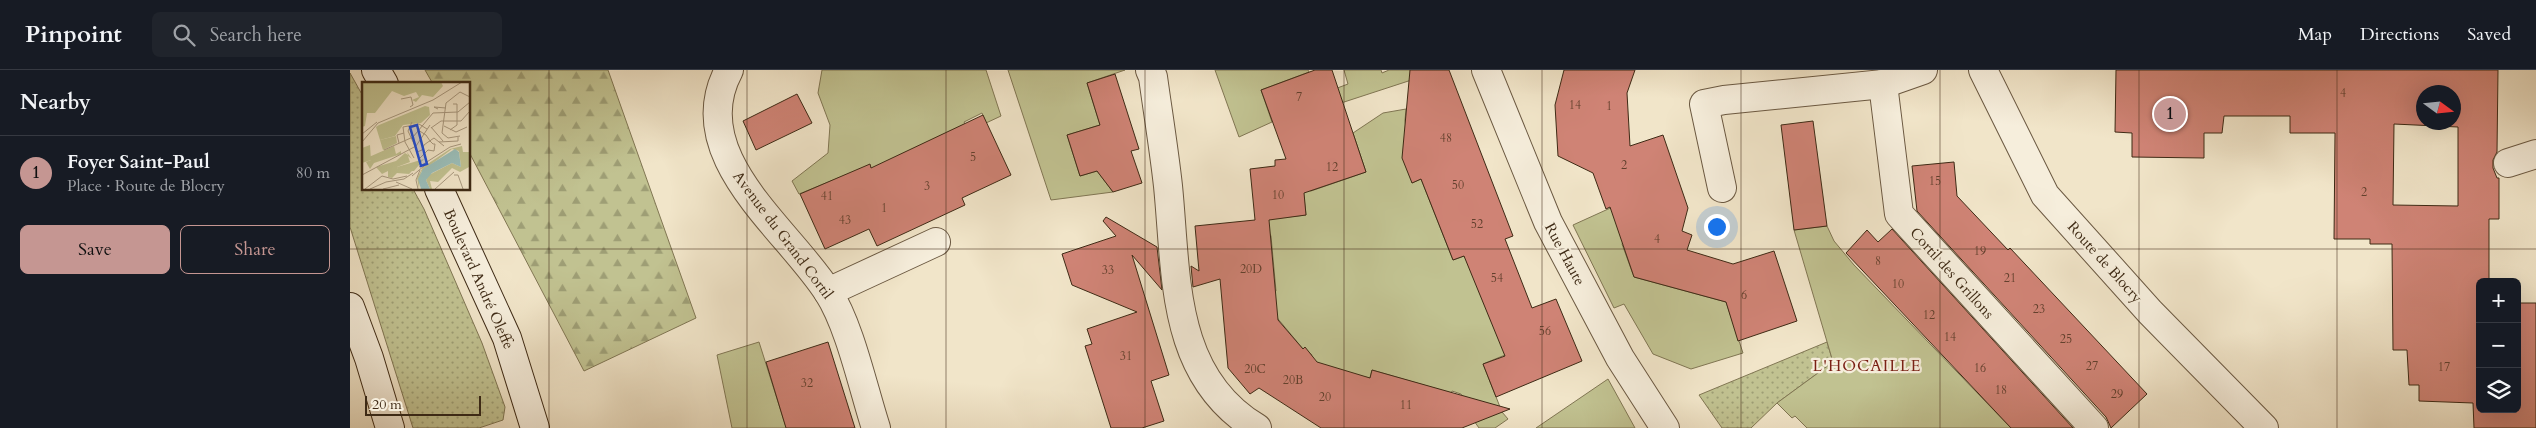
<!DOCTYPE html>
<meta charset="utf-8">
<style>
:root{--surface:#171b24;--page:#20242c;--text:#f1f3f6;--muted:#9ea1a6;--line:#363941;--accent:#c59692}
body{margin:0;font-family:Cardo,serif;background:var(--page);color:var(--text)}
.controls{position:absolute;right:15px;bottom:15px;display:grid;overflow:hidden;border-radius:8px;box-shadow:0 5px 20px #0002}
.controls button{width:45px;height:45px;display:grid;place-items:center;padding:0;border:0;border-bottom:1px solid var(--line);background:var(--surface);color:var(--text);font:25px sans-serif}
.compass{position:absolute;left:2066px;top:15px;width:45px;height:45px;border-radius:50%;background:var(--surface);box-shadow:0 5px 20px #0002;rotate:105deg}
.scale{position:absolute;left:15px;bottom:12px;width:116px;box-sizing:border-box;padding-left:5px;border:2px solid #3e2a15;border-top:0;font-size:14px;line-height:18px;white-space:nowrap;color:#3e2a15;-webkit-text-stroke:4px #f6eedc;paint-order:stroke}
.you{position:absolute;left:1366px;top:156px;width:18px;height:18px;margin:-12px;border:4px solid #fff;border-radius:50%;background:#1a73e8;box-shadow:0 0 0 8px #1a73e833}
.badge{display:grid;place-items:center;width:32px;height:32px;border-radius:50%;background:var(--accent);color:#111;font-size:16px;font-weight:700}
.pin{position:absolute;translate:-50% -50%;border:2px solid #fff;box-shadow:0 1px 5px #0006}
.list{margin:0;padding:0;list-style:none}
h2{display:flex;justify-content:space-between;align-items:center;height:65px;margin:0;padding:0 20px;font-size:21px}
h2 small{font-size:16px;font-weight:400;color:var(--muted)}
.list li{display:grid;grid-template-columns:32px 1fr auto;gap:15px;align-items:center;box-sizing:border-box;height:75px;padding:0 20px;border-top:1px solid var(--line)}
.list b{display:block;font-size:19px;white-space:nowrap}
.list p{margin:0;font-size:16px;white-space:nowrap;color:var(--muted)}
.list em{font-size:16px;font-style:normal;color:var(--muted)}
.actions{display:flex;gap:10px;padding:15px 20px}
.actions a{flex:1;padding:11px 0;border:1px solid var(--accent);border-radius:8px;text-align:center;font-size:18px;color:var(--accent)}
.actions .main{background:var(--accent);color:#111}
.icon{flex:none;width:28px;height:28px;fill:none;stroke:currentColor;stroke-width:2;stroke-linecap:round;stroke-linejoin:round}
.map{position:relative;flex:none;width:2186px;height:358px;overflow:hidden}
header{display:flex;align-items:center;gap:30px;box-sizing:border-box;height:70px;padding:0 25px;background:var(--surface);border-bottom:1px solid var(--line)}
header strong{font-size:24px}
nav{display:flex;gap:28px;margin-inline-start:auto;font-size:18px}
.search{width:350px;height:45px;background:var(--page);display:flex;align-items:center;gap:12px;box-sizing:border-box;padding:0 18px;border-radius:8px;color:var(--muted);font-size:19px}
main{display:flex}
aside{flex:1;background:var(--surface)}
.map>svg:first-child{display:block}
</style>
<header>
<strong>Pinpoint</strong>
<div class="search"><svg class="icon" aria-label="search" viewBox="0 0 24 24"><circle cx="10" cy="10" r="6"/><path d="M15 15l6 6"/></svg>Search here</div>
<nav><a>Map</a><a>Directions</a><a>Saved</a></nav>
</header>
<main>
<aside>
<h2>Nearby<small></small></h2>
<ul class="list">
<li><span class="badge">1</span><div><b>Foyer Saint-Paul</b><p>Place · Route de Blocry</p></div><em>80 m</em></li>
</ul>
<div class="actions"><a class="main">Save</a><a>Share</a></div>
</aside>
<div class="map">
<svg width="2186" height="358" viewBox="0 0 2186 358">
<defs>
<pattern id="grass-dots" width="8" height="8" patternUnits="userSpaceOnUse" patternTransform="scale(1.25)"><rect width="8" height="8" fill="#c1c291"/><path d="M2 2h.1M6 6h.1" fill="none" stroke="#9e9e75" stroke-width="1.8" stroke-linecap="round"/></pattern>
<pattern id="forest-firs" width="22" height="20" patternUnits="userSpaceOnUse" patternTransform="scale(1.25)"><rect width="22" height="20" fill="#c1c291"/><path d="M5 1l3.5 6h-7zM16 11l3.5 6h-7z" fill="#9e9e75"/></pattern>
</defs>
<rect width="100%" height="100%" fill="#f1e5c9"/>
<filter id="stains"><feTurbulence type="fractalNoise" baseFrequency=".004" numOctaves="4"/><feColorMatrix values="0 0 0 0 .2 0 0 0 0 .09 0 0 0 0 .02 0 0 0 .5 -.17"/></filter>
<radialGradient id="worn" r=".72"><stop offset=".6" stop-color="#630" stop-opacity="0"/><stop offset="1" stop-color="#630" stop-opacity=".3"/></radialGradient>
<g fill="url(#grass-dots)" stroke="#807653">
<polygon points="0,3 14,28 14,119 63,119 74,139 132,273 155,337 153,350 129,358 63,358 0,157"/>
<polygon points="1477,272 1483,292 1427,333 1401,358 1372,358 1349,325"/>
</g>
<polygon fill="url(#forest-firs)" stroke="#807653" points="75,0 258,0 346,248 234,301 119,82 119,14 83,14"/>
<g fill="#c1c291" stroke="#807653">
<polygon points="472,0 636,0 651,46 636,53 632,43 614,52 615,54 521,99 520,95 449,124 442,111 478,83 480,55 468,23"/>
<polygon points="658,0 775,0 737,13 750,55 717,65 730,106 747,101 763,122 701,130"/>
<polygon points="865,0 958,0 959,2 911,20 922,52 889,67"/>
<polygon points="994,0 1031,0 1032,3 1039,0 1085,0 1086,2 988,34 982,20 998,14"/>
<polygon points="1056,39 1055,50 1062,113 1071,109 1103,190 1114,186 1177,276 1133,294 1152,342 1158,349 1145,358 1129,358 1122,348 1125,346 1111,324 1102,321 1101,323 1022,300 1020,308 955,295 962,285 955,278 953,279 924,244 918,225 926,221 921,166 911,150 956,145 953,119 961,121 1016,102 1003,63 1033,43"/>
<polygon points="1267,135 1277,164 1272,174 1284,207 1376,232 1393,283 1341,299 1303,284 1274,234 1264,238 1223,155"/>
<polygon points="1477,156 1484,171 1504,195 1661,358 1457,358 1445,346 1442,348 1427,333 1483,292 1444,160"/>
<polygon points="409,272 436,357 441,358 382,358 367,285"/>
<polygon points="1258,309 1285,358 1186,358"/>
</g>
<g fill="#cf8375" stroke="#3e2a15" fill-rule="evenodd">
<polygon points="965,0 982,0 1016,102 954,123 956,145 919,150 928,250 953,279 955,277 967,292 1020,308 1022,300 1160,339 1112,358 971,358 909,318 900,324 878,298 870,209 843,217 841,196 849,201 845,156 905,150 900,99 925,96 925,90 936,89 911,20"/>
<polygon points="1060,0 1099,0 1163,166 1155,169 1182,238 1206,229 1232,291 1146,327 1133,294 1155,286 1114,186 1103,190 1071,109 1062,113 1052,88"/>
<polygon points="1214,0 1285,0 1277,23 1280,76 1313,65 1338,138 1332,161 1342,165 1337,180 1383,194 1424,181 1447,251 1388,271 1376,232 1284,207 1260,137 1256,139 1243,103 1208,86 1205,35"/>
<path d="M1766,0H2148L2147,82L2143,90V98L2147,108H2149V149H2139V212H2130V339H2167V233H2186V358H2124L2123,333L2069,331V315H2059L2057,280H2043L2042,174H2020V169H1984L1985,63H1940V46H1874L1872,63H1854V88L1782,87V63L1765,62ZM2074,22H2104V52H2074ZM2044,54L2108,57V136L2043,135Z"/>
<polygon points="765,4 789,79 781,81 792,113 763,122 747,101 730,106 717,65 750,55 737,13"/>
<polygon points="447,24 462,53 406,80 393,51"/>
<polygon points="633,45 661,105 612,128 615,135 527,176 519,159 475,179 450,124 520,94 521,98"/>
<polygon points="1463,51 1477,156 1444,160 1431,55"/>
<polygon points="1604,92 1607,126 1658,180 1660,178 1797,324 1761,358 1756,347 1567,141 1562,96"/>
<polygon points="756,147 807,177 812,220 782,185 819,305 801,311 814,351 792,358 761,358 735,276 742,274 737,259 787,242 722,215 712,184 766,166 753,151"/>
<polygon points="1542,159 1723,358 1661,358 1496,183 1517,160 1528,172"/>
<polygon points="478,272 505,358 436,358 416,292"/>
</g>
<g fill="none" stroke-linecap="round" stroke-linejoin="round">
<defs>
<g id="pedestrian">
<polyline points="1533,14 1549,144 1744,358"/>
<polyline points="2158,93 2186,84"/>
</g>
<g id="minor">
<path d="M379,0C333,85 437,158 478,222C500,256 513,318 526,358"/>
<path d="M800,0L803,7C808,43 814,80 818,116C827,205 820,306 907,358"/>
<polyline points="1136,0 1198,152 1270,288 1315,358"/>
<polyline points="1633,0 1695,125 1800,242 1914,358"/>
<polyline points="1372,118 1354,34 1374,30 1533,14 1573,0"/>
<polyline points="478,222 586,172"/>
</g>
<g id="secondary">
<polyline points="26,0 34,14"/>
<polyline points="89,119 157,268 185,358"/>
<polyline points="0,237 19,288 40,358"/>
</g>
</defs>
<use href="#pedestrian" stroke="#6b5942" stroke-width="30"/>
<use href="#minor" stroke="#6b5942" stroke-width="30"/>
<use href="#secondary" stroke="#3e2a15" stroke-width="30"/>
<use href="#pedestrian" stroke="#f6eedc" stroke-width="28"/>
<use href="#minor" stroke="#f6eedc" stroke-width="28"/>
<use href="#secondary" stroke="#f6eedc" stroke-width="28"/>
</g>
<path fill="none" stroke="#3e2a15" stroke-width="1" stroke-opacity="0.55" d="M199,0V358M397,0V358M596,0V358M795,0V358M994,0V358M1192,0V358M1391,0V358M1590,0V358M1789,0V358M1987,0V358M0,179H2186"/>
<g text-anchor="middle" dominant-baseline="central" stroke-width="4.5" stroke-linejoin="round" paint-order="stroke">
<g font-size="12" fill="#62402d">
<text x="1993" y="23">4</text>
<text x="949" y="27">7</text>
<text x="1225" y="35">14</text>
<text x="1259" y="36">1</text>
<text x="1096" y="68">48</text>
<text x="623" y="87">5</text>
<text x="1274" y="95">2</text>
<text x="982" y="97">12</text>
<text x="1585" y="111">15</text>
<text x="1108" y="115">50</text>
<text x="577" y="116">3</text>
<text x="2014" y="122">2</text>
<text x="928" y="125">10</text>
<text x="477" y="126">41</text>
<text x="534" y="138">1</text>
<text x="495" y="150">43</text>
<text x="1127" y="154">52</text>
<text x="1307" y="169">4</text>
<text x="1630" y="181">19</text>
<text x="1528" y="191">8</text>
<text x="901" y="199">20D</text>
<text x="758" y="200">33</text>
<text x="1147" y="208">54</text>
<text x="1660" y="208">21</text>
<text x="1548" y="214">10</text>
<text x="1394" y="225">6</text>
<text x="1689" y="239">23</text>
<text x="1579" y="245">12</text>
<text x="1195" y="261">56</text>
<text x="1600" y="267">14</text>
<text x="1716" y="269">25</text>
<text x="776" y="286">31</text>
<text x="1742" y="296">27</text>
<text x="2094" y="297">17</text>
<text x="1630" y="298">16</text>
<text x="905" y="299">20C</text>
<text x="943" y="310">20B</text>
<text x="457" y="313">32</text>
<text x="1651" y="320">18</text>
<text x="1767" y="324">29</text>
<text x="975" y="327">20</text>
<text x="1056" y="335">11</text>
</g>
<g font-size="15" fill="#3e2a15" stroke="#f6eedc">
<text transform="translate(433 165) rotate(53)">Avenue du Grand Cortil</text>
<text transform="translate(1215 184) rotate(62)">Rue Haute</text>
<text transform="translate(1755 192) rotate(48)">Route de Blocry</text>
<text transform="translate(1602 203) rotate(48)">Cortil des Grillons</text>
<text transform="translate(129 209) rotate(66)">Boulevard André Oleffe</text>
</g>
<g font-size="16" letter-spacing="1" fill="#7a1f14" stroke="#f6eedc">
<text x="1517" y="296">L'HOCAILLE</text>
</g>
</g>
<g transform="translate(12 12)">
<rect width="108" height="108" fill="#f1e5c9"/>
<path d="M0,0H79L81,4L71,15L60,13L54,20L50,18L57,15L54,10L42,14L30,9L13,31H5L3,44L0,45ZM34,54L35,61L21,68L18,58ZM8,63L9,78L0,81V66ZM100,64L101,70H107V85L98,90L90,86L76,100L68,99L70,107H68L64,98L67,93L90,81L99,85L97,69L90,67L59,90L57,107L55,96L61,85L88,67Z" fill="#c1c291"/>
<path d="M62,77L52,89H36L35,85Z" fill="#c1c291"/>
<path d="M63,24L67,25L68,33L59,41L41,43L33,54L18,58L14,45L17,43ZM32,64L34,72L39,69V72L12,81L8,87L4,80L9,78L7,75ZM45,70L50,77L46,74L48,80L35,85L37,89H50L47,92L35,91L30,96L26,95V89L20,92L14,85L34,79L43,71L46,73Z" fill="#c1c291"/>
<path d="M93,67L97,70L99,85L90,81L70,91L64,98L68,107H59L56,97L61,87Z" fill="#9bbfba"/>
<path fill="none" stroke="#a99a81" stroke-width="1" d="M39,17L49,15L51,23L48,25M76,27L72,25L84,26M50,40L46,49L53,64M82,44L94,50L105,45M69,45L81,59M69,46L79,39H99L108,29M56,48L64,53L68,59L71,62H73L72,69L66,68L57,77L55,70L60,68L62,63L66,60L68,59L69,58L72,56L82,64M88,48L95,43V22H91M0,52L15,40M98,54L86,56L80,51L84,21L98,10L108,15M0,60L16,41L71,18L100,0M77,60L96,59V55M37,61L35,53L42,51M22,68L51,55L71,31L96,30L108,20M52,76L43,60L41,45L57,42L65,47M57,85L88,65L99,62M0,93L54,64L68,43M92,93H96L101,107M50,94L62,84M34,100L50,107M3,107L20,94L31,97L45,94M8,107L24,100L42,97L51,91M21,107L37,103M56,107L54,98L58,88M73,107L92,90"/>
<path fill="#1d4ed8" fill-opacity="0.15" stroke="#1d4ed8" stroke-width="2.5" d="M55,43L65,82L59,84L48,45Z"/>
<rect width="108" height="108" fill="none" stroke="#3e2a15" stroke-width="2.5"/>
</g>
<rect width="100%" height="100%" filter="url(#stains)"/>
<rect width="100%" height="100%" fill="url(#worn)"/>
</svg>
<div class="controls">
<button>+</button>
<button>−</button>
<button><svg class="icon" aria-label="layers" viewBox="0 0 24 24"><path d="M12 4l9 5-9 5-9-5zM3 14l9 5 9-5"/></svg></button>
</div>
<svg class="compass" viewBox="-18 -18 36 36"><path d="M0-13l5 13h-10z" fill="#e53935"/><path d="M0 13l5-13h-10z" fill="#9ea1a6"/></svg>
<div class="scale">20 m</div>
<div class="you"></div>
<div class="pin badge" style="left:1820px;top:44px">1</div>
</div>
</main>
